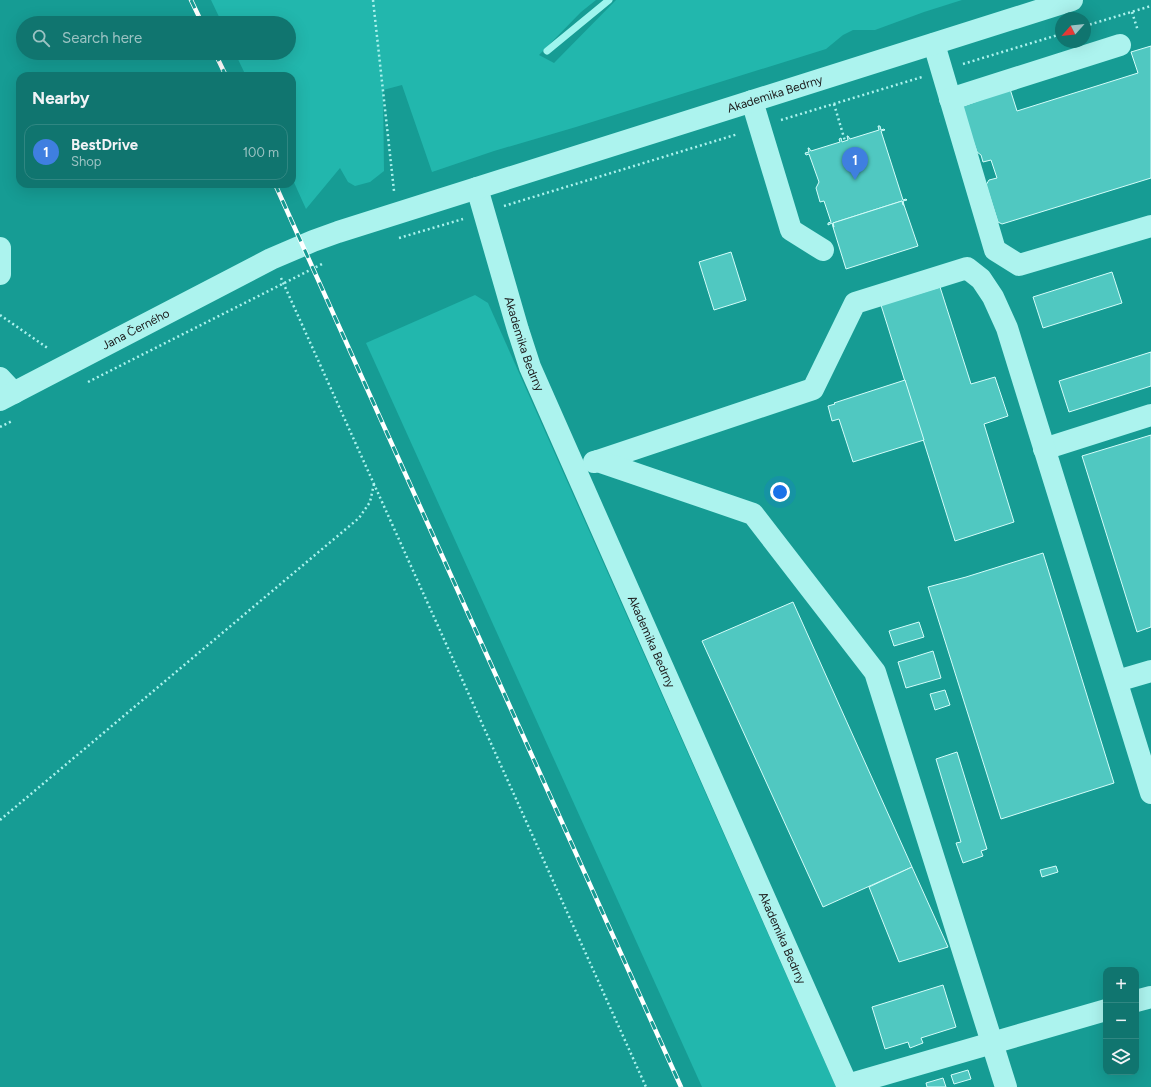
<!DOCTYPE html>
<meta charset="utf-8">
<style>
:root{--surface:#10756f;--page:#197a74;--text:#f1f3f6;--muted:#9cc3c3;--line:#308782;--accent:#d6ab8b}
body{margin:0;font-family:Figtree,sans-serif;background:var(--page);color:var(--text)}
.controls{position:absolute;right:12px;bottom:12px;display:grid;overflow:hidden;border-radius:8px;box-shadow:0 4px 16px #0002}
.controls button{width:36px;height:36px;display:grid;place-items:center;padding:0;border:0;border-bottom:1px solid var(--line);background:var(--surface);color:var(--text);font:20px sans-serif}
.compass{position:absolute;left:1055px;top:12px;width:36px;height:36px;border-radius:50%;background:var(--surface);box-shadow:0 4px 16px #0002;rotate:243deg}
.you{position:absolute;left:780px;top:492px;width:14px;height:14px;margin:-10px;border:3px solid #fff;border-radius:50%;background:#1a73e8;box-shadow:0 0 0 6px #1a73e833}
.badge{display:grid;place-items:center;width:26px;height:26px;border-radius:50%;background:var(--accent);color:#fff;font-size:13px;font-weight:700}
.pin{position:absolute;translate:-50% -33px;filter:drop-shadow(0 1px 2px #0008)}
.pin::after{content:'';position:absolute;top:21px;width:14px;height:12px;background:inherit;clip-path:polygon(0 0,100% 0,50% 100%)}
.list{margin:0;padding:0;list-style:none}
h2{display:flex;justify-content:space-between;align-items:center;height:52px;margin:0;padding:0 16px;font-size:17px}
h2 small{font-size:13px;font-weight:400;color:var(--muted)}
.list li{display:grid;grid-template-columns:26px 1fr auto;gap:12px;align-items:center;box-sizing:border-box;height:56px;margin:0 8px 8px;padding:0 8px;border:1px solid var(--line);border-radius:12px}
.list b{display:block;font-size:15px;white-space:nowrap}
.list p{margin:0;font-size:13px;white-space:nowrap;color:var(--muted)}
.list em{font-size:13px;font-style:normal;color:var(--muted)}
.icon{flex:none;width:22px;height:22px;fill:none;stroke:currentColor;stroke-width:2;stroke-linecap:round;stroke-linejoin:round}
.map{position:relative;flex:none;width:1151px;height:1087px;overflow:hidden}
.search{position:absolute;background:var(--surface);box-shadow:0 4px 16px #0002;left:16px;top:16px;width:280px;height:44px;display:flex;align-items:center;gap:10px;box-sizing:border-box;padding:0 14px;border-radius:22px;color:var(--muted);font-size:15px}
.panel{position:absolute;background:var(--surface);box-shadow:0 4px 16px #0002;left:16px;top:72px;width:280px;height:116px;border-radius:12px}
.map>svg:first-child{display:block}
</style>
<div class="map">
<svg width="1151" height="1087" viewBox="0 0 1151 1087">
<rect width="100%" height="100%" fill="#169c94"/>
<g fill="#22b7ad">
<polygon points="211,0 596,0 581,12 539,55 554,63 616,0 962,0 924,12 875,30 853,30 843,35 826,49 576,127 494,151 432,172 402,85 383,90 384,171 370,182 355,186 348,182 340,168 306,209 292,178 292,76 246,76 235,53 289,53 289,23 222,23"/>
<polygon points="475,295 488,303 836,1087 702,1087 366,343"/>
</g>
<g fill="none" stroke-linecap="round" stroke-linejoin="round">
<polyline stroke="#9ef5ee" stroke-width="7" points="547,51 609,0"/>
</g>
<g fill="#50c8c1" stroke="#d4fdfa">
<polygon points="1151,46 1151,178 1002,224 998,222 986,185 989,180 997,178 991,160 983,162 981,155 977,152 961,107 1010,89 1017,111 1138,73 1131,52"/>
<polygon points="878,126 880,126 881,130 884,129 885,130 881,131 903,200 906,199 907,200 903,201 904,205 903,205 902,201 833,223 834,227 833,227 832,223 828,225 828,223 831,222 824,201 820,202 816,188 819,182 809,154 806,155 805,153 809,152 808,148 809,148 811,151 840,142 839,139 841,138 842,142 848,140 847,136 848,136 850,139 879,130"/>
<polygon points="902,201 903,205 904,205 918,246 846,269 833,227 834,227 833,223"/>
<polygon points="731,252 746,300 714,310 699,262"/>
<polygon points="1112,272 1122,303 1043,328 1033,297"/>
<polygon points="940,287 971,384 995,377 1008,416 984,424 1014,522 955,541 881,305"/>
<polygon points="1151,352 1151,386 1069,412 1059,381"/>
<polygon points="905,380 924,440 853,462 839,419 832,421 828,406 835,404 834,403"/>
<polygon points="1151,435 1151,627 1137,632 1082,456"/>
<polygon points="1043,553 1114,783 1001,819 928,587 966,577"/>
<polygon points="793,602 912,867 823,907 702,641"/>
<polygon points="919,622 924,637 894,646 889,631"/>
<polygon points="933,651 941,678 906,688 898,662"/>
<polygon points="945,690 950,705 935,710 930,694"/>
<polygon points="957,752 987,849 981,851 983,856 963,863 956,843 961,842 936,759"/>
<polygon points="1056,866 1058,872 1042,877 1040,870"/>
<polygon points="912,867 948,947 899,962 869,887"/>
<polygon points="943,985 956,1027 921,1038 923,1043 910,1048 908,1042 885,1049 872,1007"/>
<polygon points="968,1070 971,1079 954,1084 951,1075"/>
<polygon points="943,1078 946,1087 927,1087 926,1083"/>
</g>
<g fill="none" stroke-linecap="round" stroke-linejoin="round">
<g stroke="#acf3ee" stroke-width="2.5" stroke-dasharray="2 3" stroke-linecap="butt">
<polyline points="373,0 394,191"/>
<polyline points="1132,12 1138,31"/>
<polyline points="1085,26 1151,6"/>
<polyline points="963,64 1061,34"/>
<polyline points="834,104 845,141"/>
<polyline points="781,120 922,77"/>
<polyline points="504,206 738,134"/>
<polyline points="399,238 463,219"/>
<polyline points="281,278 646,1087"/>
<polyline points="0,315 49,349"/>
<polyline points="88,382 324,263"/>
<polyline points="0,427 12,421"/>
<polyline points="0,820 359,518 370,502 374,484"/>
</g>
<g stroke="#acf3ee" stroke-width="22">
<polyline points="934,44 995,250 1019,265 1151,226"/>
<polyline points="950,99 1120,45"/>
<polyline points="752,101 791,230 823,250"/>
<path id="s1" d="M477,188L518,330L530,367L848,1087"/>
<polyline points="0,248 0,274"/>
<polyline points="0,378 14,393"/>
<path id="s2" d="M0,400L271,259L313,241L338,232L1072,0"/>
<polyline points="1044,449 1151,415"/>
<polyline points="598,461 813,389 855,303 967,268 981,279 993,297 1007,328 1151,793"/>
<polyline points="594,462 598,461 753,514 875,672 1006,1087"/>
<polyline points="1117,681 1151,671"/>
<polyline points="1136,1001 1151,997"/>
<polyline points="847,1085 1106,1010"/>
</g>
<defs>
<g id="rail">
<polyline points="191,0 202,23"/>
<polyline points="215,53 226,76"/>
<polyline points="275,184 681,1087"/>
</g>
</defs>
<use href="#rail" stroke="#fff" stroke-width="4.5"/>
<use href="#rail" stroke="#169c94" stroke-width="3" stroke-dasharray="9" stroke-linecap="butt"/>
</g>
<g text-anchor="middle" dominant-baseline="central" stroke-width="3" stroke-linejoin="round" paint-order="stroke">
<g font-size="12" fill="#1d1d1d" stroke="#169c94">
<text stroke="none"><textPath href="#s2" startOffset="836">Akademika Bedrny</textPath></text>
<text stroke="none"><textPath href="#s2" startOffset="153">Jana Černého</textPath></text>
<text stroke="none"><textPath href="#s1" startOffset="163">Akademika Bedrny</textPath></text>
<text stroke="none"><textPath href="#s1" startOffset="487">Akademika Bedrny</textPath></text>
<text stroke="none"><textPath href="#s1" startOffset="811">Akademika Bedrny</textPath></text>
</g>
</g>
</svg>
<div class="controls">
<button>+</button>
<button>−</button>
<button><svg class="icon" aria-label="layers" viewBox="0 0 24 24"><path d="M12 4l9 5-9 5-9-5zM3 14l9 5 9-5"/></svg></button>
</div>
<svg class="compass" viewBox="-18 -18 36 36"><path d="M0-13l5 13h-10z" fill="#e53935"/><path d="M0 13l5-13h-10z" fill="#9cc3c3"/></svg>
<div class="you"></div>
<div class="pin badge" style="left:855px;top:180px;background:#3f7fe0">1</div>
<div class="search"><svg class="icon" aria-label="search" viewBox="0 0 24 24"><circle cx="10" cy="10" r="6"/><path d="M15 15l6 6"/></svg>Search here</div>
<section class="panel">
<h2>Nearby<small></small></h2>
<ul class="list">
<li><span class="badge" style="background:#3f7fe0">1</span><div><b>BestDrive</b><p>Shop</p></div><em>100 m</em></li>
</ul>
</section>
</div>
